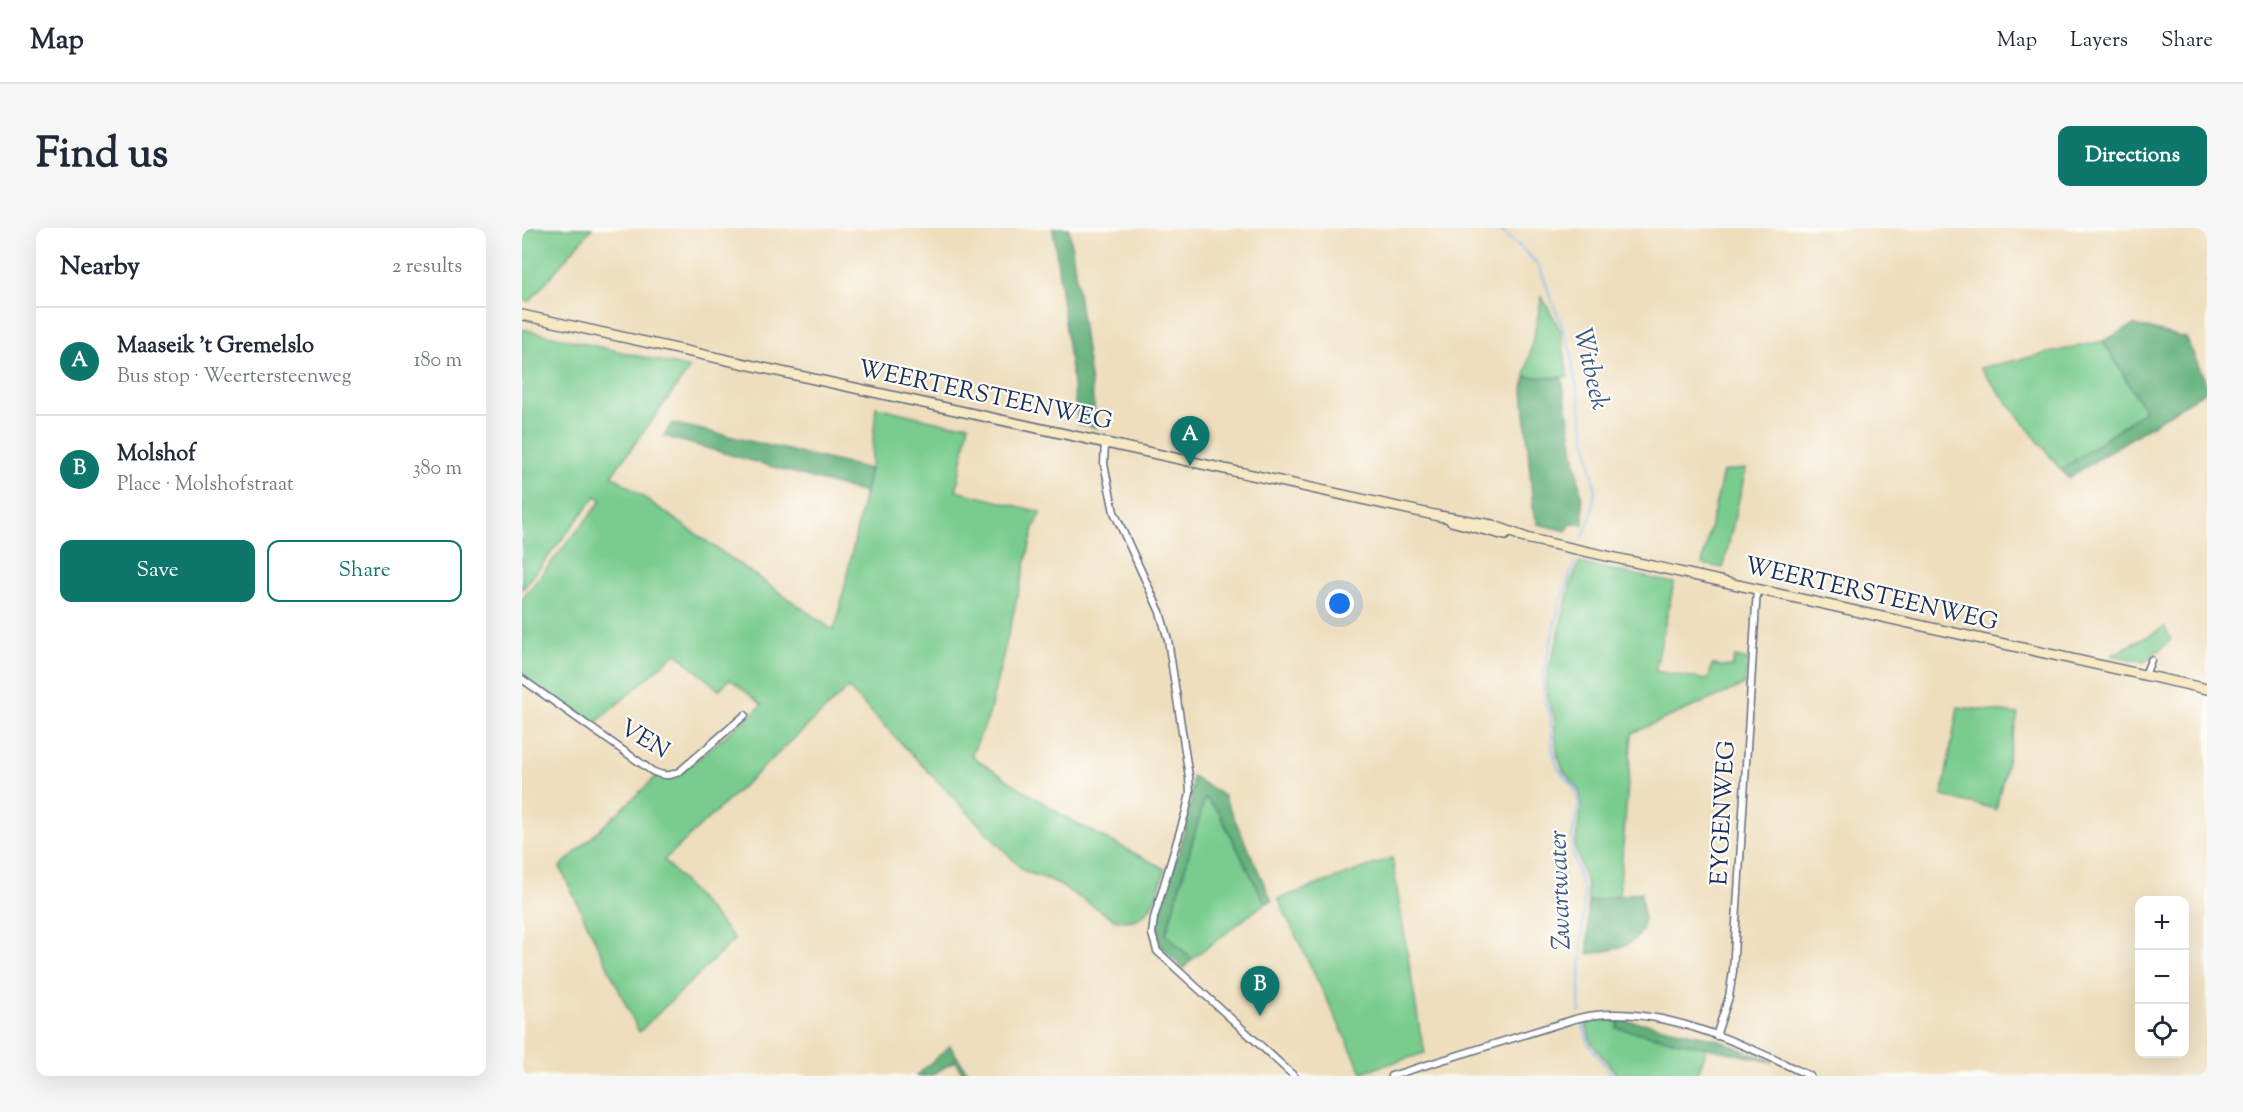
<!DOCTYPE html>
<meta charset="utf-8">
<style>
:root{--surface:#fff;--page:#f6f6f7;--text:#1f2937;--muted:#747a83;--line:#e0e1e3;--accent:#0f766e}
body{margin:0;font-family:"Sorts Mill Goudy",serif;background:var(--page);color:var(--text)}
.controls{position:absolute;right:18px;bottom:18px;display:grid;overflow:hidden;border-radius:12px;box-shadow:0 6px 24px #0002}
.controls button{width:54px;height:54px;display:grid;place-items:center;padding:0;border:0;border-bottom:2px solid var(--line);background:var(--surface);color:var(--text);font:30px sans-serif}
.you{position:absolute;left:818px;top:376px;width:21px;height:21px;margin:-15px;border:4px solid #fff;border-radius:50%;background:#1a73e8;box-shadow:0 0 0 9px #1a73e833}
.badge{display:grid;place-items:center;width:39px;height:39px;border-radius:50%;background:var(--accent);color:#fff;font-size:20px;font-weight:700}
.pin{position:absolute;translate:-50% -50px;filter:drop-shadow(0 2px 3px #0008)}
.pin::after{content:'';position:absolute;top:32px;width:21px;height:18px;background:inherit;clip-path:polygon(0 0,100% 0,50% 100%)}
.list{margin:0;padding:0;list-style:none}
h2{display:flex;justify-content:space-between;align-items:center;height:78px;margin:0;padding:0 24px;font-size:26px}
h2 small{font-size:20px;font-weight:400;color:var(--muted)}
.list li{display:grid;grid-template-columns:39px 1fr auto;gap:18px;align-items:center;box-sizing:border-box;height:108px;padding:0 24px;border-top:2px solid var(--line)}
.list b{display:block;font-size:22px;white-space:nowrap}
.list p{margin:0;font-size:20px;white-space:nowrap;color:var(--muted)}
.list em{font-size:20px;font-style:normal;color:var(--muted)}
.actions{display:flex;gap:12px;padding:18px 24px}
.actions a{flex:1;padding:14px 0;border:2px solid var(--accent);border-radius:12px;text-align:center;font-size:21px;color:var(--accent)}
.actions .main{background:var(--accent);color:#fff}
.icon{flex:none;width:33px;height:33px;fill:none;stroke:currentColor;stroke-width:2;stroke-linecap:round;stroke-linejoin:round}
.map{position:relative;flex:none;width:1685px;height:848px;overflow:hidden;border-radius:12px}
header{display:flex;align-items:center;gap:36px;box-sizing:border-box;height:84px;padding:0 30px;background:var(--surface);border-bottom:2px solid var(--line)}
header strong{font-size:28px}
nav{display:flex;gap:33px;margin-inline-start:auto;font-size:21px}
.intro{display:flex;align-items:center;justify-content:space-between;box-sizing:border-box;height:144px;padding:0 36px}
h1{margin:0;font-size:42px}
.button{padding:15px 27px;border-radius:12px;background:var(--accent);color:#fff;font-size:21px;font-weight:700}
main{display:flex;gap:36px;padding:0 36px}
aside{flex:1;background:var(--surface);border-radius:12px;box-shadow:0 6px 24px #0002}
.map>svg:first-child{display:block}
</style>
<header>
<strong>Map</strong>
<nav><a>Map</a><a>Layers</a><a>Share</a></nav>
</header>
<div class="intro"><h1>Find us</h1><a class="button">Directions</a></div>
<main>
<aside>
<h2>Nearby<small>2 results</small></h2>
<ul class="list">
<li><span class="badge">A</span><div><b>Maaseik 't Gremelslo</b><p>Bus stop · Weertersteenweg</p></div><em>180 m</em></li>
<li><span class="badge">B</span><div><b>Molshof</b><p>Place · Molshofstraat</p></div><em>380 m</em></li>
</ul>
<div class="actions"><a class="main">Save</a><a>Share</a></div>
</aside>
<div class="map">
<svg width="1685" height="848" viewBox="0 0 1685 848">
<rect width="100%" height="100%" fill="#fdfcf7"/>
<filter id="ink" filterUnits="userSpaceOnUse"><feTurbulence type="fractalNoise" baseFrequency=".0167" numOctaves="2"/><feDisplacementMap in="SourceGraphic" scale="12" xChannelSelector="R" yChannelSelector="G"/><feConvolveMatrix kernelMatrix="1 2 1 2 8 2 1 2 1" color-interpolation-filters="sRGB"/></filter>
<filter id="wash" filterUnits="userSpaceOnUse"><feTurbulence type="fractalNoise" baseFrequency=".008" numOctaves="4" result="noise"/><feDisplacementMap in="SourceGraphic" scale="24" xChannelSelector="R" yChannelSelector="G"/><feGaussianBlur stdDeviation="1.35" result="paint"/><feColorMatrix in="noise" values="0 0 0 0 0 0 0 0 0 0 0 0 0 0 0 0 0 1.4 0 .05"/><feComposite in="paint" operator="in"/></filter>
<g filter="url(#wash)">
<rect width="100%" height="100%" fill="#eedebd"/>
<g fill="#79cc8e" stroke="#4a7e76" stroke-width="1.5">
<polygon points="0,0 70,0 8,73 0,72"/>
<polygon points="1020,69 1039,103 1046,149 1003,149"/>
<path d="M0,101L168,140L90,247L311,402L316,390L349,235L354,179L426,196H447L434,263L519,284L512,300L466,490L449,528L546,591L643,641C635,667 628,701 592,691L531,653L502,643L326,460L142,632L213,711L117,804L38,639L135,548L160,544L240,477L208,451L197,462L154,425L70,498L0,449V371L80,272L74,268L0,362Z"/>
<polygon points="1581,113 1623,183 1539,242 1458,140"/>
<polygon points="1224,241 1201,340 1180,336 1201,244"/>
<polygon points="1057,335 1152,355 1133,443 1186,452 1190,437 1210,439 1213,429 1226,432 1222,457 1110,505 1097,668 1066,674 1065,657 1053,619 1060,575 1056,561 1041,542 1035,525 1032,487 1027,475 1024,459 1026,442 1035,414 1048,357"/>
<polygon points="1643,399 1649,412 1622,434 1590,427"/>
<polygon points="1436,479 1496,486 1474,581 1420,568"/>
<polygon points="683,569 696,583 743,675 670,731 644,707"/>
<polygon points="870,630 898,803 903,825 840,844 756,671"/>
<polygon points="1076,792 1097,792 1095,800 1185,820 1175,848 1096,848 1069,814 1064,796"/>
</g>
<g fill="#62b079" stroke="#3e706c" stroke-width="1.5">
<polygon points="531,0 547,0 575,200 556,196"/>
<polygon points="1612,97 1664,110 1685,157 1685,162 1546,250 1539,242 1623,183 1581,113"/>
<polygon points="1003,149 1040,150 1061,279 1061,296 1049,296 1044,303 1016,296 1011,280 1001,161"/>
<polygon points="150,195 348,241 343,265 142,208"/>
<polygon points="670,548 702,568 750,673 743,675 696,583 683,570 644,706 670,731 661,741 638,717 635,694 659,616 669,573"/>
<path d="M1119,664C1119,674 1123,687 1121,697C1118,720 1084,723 1066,726V674Z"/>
<polygon points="1097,792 1127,796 1193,811 1251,834 1095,800"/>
<polygon points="428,818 448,848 442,848 433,833 408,848 394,848"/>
</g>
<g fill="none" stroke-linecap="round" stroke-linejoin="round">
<g stroke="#81baf2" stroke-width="2">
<path d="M975,0C989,12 1006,23 1016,38C1023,48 1025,62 1030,73C1039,96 1049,114 1051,139L1073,260L1070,285L1061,310"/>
<polyline points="1053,334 1039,372 1020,452 1023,474 1028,485 1031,524 1036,540 1052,560 1057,576 1050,609 1051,626 1062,666 1057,774 1058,785"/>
<polyline points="1060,793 1066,815 1091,848"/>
</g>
</g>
</g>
<g filter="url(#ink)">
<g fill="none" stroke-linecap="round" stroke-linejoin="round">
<defs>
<g id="minor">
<polyline points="583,214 582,236 592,284 638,384 646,412 667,549 668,565 664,583 632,690 630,706 635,723 772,848"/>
<polyline points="1623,447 1629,432"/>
<path d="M0,451L130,543C140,548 148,549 158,543L223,487"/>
<polyline points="1194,808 1207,769 1211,743 1235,361"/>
<path d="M869,848L1053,791C1128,771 1221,816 1288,848"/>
</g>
<g id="secondary">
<polyline points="0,87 917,288 970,297 1005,310"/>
<polyline points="929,293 983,307"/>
<polyline points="999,309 1685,461"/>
</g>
</defs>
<use href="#minor" stroke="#656c7f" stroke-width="9"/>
<use href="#secondary" stroke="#656c7f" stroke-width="12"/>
<use href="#minor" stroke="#fff" stroke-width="6"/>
<use href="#secondary" stroke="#f6e9c3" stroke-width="9"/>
</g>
</g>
<g text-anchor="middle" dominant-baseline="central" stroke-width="4.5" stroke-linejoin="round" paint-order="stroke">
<g font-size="24" fill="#1b2f5e" stroke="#fdfcf7">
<text transform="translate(463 168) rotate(12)">WEERTERSTEENWEG</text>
<text transform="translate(1349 367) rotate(13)">WEERTERSTEENWEG</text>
<text transform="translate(122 512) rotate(31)">VEN</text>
<text transform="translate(1202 585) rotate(-87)">EYGENWEG</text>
</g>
<g font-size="26" font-style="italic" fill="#3a598a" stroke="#fdfcf7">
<text transform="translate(1068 141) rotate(77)">Witbeek</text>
<text transform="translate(1039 662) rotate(-92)">Zwartwater</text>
</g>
</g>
</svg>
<div class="controls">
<button>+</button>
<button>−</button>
<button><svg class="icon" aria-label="locate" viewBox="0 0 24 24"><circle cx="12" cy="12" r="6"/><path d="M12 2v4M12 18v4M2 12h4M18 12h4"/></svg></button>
</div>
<div class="you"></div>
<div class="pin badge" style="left:668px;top:238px">A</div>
<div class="pin badge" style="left:738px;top:788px">B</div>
</div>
</main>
